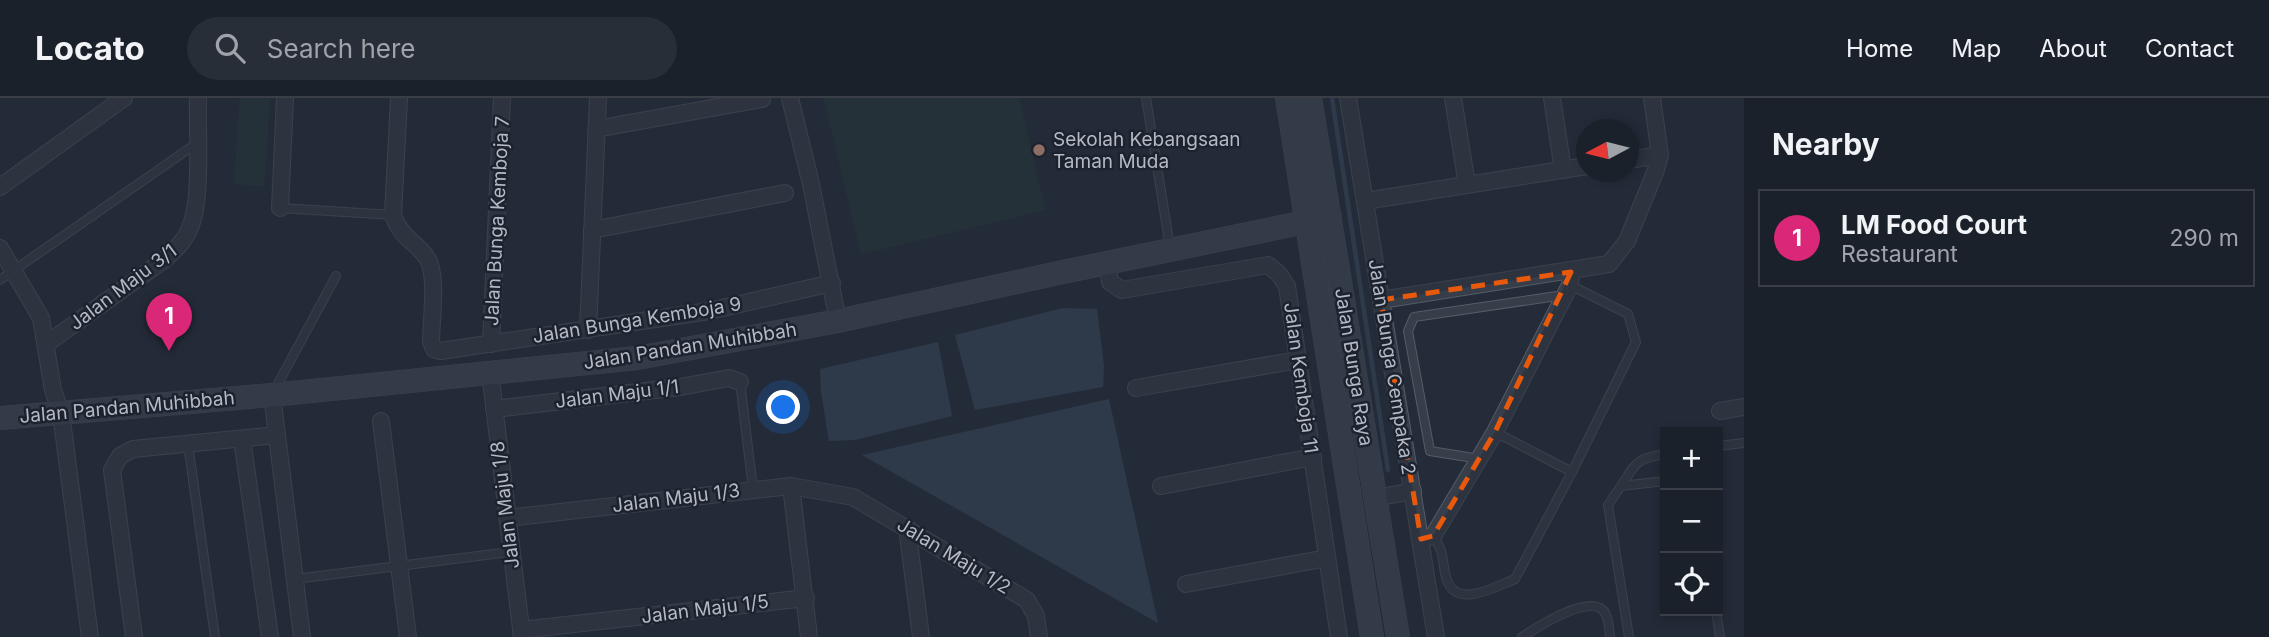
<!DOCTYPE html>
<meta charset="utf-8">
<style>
:root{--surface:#1b212b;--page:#282e37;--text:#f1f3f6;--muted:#a0a3a9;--line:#393e47;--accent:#db2777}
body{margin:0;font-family:Inter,sans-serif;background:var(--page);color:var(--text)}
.controls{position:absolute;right:21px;bottom:21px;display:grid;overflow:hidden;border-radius:0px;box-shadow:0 4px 10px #0003}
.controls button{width:63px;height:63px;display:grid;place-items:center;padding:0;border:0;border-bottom:2px solid var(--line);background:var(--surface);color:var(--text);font:35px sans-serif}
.compass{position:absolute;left:1576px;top:21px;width:63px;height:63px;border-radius:50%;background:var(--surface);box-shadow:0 4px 10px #0003;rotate:263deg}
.you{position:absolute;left:784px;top:310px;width:24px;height:24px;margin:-18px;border:5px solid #fff;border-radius:50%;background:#1a73e8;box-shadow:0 0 0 10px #1a73e833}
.badge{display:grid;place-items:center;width:46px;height:46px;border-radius:50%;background:var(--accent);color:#fff;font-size:23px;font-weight:700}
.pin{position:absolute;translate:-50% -58px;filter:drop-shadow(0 2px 4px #0008)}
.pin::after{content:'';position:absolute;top:37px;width:24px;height:21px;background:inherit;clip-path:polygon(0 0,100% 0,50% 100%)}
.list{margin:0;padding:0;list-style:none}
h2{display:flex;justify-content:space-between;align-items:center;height:91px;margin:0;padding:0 28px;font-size:30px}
h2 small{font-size:23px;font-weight:400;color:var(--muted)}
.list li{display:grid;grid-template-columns:46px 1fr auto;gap:21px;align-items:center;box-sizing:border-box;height:98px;margin:0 14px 14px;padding:0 14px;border:2px solid var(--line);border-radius:0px}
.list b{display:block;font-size:26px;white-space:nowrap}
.list p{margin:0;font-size:23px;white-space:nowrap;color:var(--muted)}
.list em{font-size:23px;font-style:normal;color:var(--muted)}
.icon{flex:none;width:38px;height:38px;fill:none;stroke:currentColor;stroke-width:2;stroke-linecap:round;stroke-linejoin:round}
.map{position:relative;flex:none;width:1744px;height:539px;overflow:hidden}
header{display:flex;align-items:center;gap:42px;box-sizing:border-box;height:98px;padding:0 35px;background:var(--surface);border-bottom:2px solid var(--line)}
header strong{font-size:33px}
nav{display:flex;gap:38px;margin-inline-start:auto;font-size:24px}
.search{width:490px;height:63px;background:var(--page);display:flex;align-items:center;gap:18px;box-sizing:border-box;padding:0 24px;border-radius:38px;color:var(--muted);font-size:26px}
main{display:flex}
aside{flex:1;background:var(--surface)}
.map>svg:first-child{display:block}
</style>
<header>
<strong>Locato</strong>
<div class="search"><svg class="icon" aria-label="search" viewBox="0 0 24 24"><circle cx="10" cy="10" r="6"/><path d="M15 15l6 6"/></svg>Search here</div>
<nav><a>Home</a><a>Map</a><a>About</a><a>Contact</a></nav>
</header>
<main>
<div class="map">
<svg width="1744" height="539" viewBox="0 0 1744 539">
<rect width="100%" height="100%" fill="#242c39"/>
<g fill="#27393b">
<polygon points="240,0 270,0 264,88 234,86"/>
<polygon points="824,0 1019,0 1045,112 861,156"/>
</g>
<g fill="#3b4960">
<polygon points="1063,210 1097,211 1104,268 1103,289 975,312 955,237"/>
<polygon points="938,244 952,318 855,342 829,343 821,294 820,271"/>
<polygon points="1109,301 1158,525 862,357"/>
</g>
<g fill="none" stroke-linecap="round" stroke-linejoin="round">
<polyline stroke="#3b4960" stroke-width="4.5" points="1332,0 1388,372"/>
<defs>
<g id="lane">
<polyline points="1146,0 1170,149"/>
<polyline points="280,110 393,117"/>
<polyline points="0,182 197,45"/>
<polyline points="740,284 753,391"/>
<polyline points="274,293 336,178"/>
<polyline points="1495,334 1572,374"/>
<polyline points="188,346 215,539"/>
<polyline points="1718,348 1744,345"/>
<polyline points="1480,361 1430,353 1408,233 1414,219 1564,197"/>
<path d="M1621,388C1637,364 1635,361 1665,356"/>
<path d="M1433,438C1443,452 1442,458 1445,475C1452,514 1492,490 1515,481L1572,374L1636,244L1628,216L1570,187"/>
<polyline points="295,481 510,454"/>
<polyline points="1716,513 1720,539"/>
<path d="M1522,539C1536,530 1595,491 1606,517C1609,523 1609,532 1610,539"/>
<polyline points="1629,539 1608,407 1621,388 1665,383"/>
</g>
<g id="street">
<path d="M399,0L393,117C402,142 415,142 427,160C438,176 431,223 431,244L434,251L441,253L709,213L832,185"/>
<polyline points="790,0 811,86 838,223"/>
<polyline points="1348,0 1436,539"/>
<polyline points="1453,0 1467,87"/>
<polyline points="1552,0 1563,72"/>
<polyline points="596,31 762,1"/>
<polyline points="1629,62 1660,57"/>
<polyline points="0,89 124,0"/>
<polyline points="1365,103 1587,68"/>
<polyline points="280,110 285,0"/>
<polyline points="592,132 785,95"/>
<polyline points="0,150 41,220 53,292 61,315 90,539"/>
<polyline points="1107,165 1110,184 1122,192 1268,167 1279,176 1287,188 1339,539"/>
<polyline points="1381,202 1609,166 1627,143 1656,72 1660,57 1652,0"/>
<polyline points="588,232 598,0"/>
<path d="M46,246L164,162C175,152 186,142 191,127C202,99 197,33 198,0"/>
<polyline points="491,246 502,0"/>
<polyline points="490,274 522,539"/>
<polyline points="1136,290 1298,262"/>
<polyline points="272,297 302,539"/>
<polyline points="494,311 680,289 729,280 740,284"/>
<polyline points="1720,313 1744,309"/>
<polyline points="381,323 408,539"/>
<polyline points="242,341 270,539"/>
<polyline points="791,388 809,539"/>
<polyline points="1161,388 1313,359"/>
<polyline points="1375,400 1413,393"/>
<polyline points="507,420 791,388 853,399 1027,502 1036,518 1039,539"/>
<polyline points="907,429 921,539"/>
<polyline points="1421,441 1433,438 1495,334 1570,187 1571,174"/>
<polyline points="1186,486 1327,460"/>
<polyline points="521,532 806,500"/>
<polyline points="134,539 112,372 120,358 133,351 277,337"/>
</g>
<g id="secondary">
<polyline points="1287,0 1372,539"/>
<polyline points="1310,0 1398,539"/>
<polyline points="0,320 272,297 637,260 838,223 1063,174 1330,119"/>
</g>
</defs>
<use href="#lane" stroke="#565c67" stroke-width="10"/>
<use href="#street" stroke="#565c67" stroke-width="18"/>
<use href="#secondary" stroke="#565c67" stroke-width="24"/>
<use href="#lane" stroke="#383e49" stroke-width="8"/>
<use href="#street" stroke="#383e49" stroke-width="16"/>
<use href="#secondary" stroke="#464d5c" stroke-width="23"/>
</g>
<path d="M0 0H1744V539H0ZM1571,174L1495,334L1433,438L1421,441L1381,202Z" fill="#242c39" fill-opacity=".55" fill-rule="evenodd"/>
<path fill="none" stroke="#e8590c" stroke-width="5" stroke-dasharray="14 9" stroke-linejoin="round" d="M1571,174L1495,334L1433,438L1421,441L1381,202Z"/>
<circle fill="#8d6e63" stroke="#1d232e" stroke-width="2.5" cx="1039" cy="52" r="7"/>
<g text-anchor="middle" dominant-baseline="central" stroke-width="5" stroke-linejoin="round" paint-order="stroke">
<g font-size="19" fill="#b3b9c5" stroke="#1d232e" text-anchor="start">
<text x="1053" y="41">Sekolah Kebangsaan<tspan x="1053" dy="22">Taman Muda</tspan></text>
</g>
<g font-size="19" fill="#b3b9c5" stroke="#1d232e">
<text transform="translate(497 123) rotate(-87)">Jalan Bunga Kemboja 7</text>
<text transform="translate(123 189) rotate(-37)">Jalan Maju 3/1</text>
<text transform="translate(637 222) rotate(-9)">Jalan Bunga Kemboja 9</text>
<text transform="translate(690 248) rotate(-9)">Jalan Pandan Muhibbah</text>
<text transform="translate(1354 269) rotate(81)">Jalan Bunga Raya</text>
<text transform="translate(1392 269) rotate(81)">Jalan Bunga Cempaka 2</text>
<text transform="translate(1301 280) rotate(82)">Jalan Kemboja 11</text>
<text transform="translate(617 296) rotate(-7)">Jalan Maju 1/1</text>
<text transform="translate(127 309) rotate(-5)">Jalan Pandan Muhibbah</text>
<text transform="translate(676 400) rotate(-7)">Jalan Maju 1/3</text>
<text transform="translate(505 407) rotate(-97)">Jalan Maju 1/8</text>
<text transform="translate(954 458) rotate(31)">Jalan Maju 1/2</text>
<text transform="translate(705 511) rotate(-7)">Jalan Maju 1/5</text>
</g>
</g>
</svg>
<div class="controls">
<button>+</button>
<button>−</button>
<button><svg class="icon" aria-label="locate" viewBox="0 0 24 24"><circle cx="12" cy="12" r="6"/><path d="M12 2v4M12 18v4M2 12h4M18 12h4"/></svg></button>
</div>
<svg class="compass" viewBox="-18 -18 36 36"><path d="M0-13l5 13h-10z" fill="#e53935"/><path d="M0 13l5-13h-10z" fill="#a0a3a9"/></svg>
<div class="you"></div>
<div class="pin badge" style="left:169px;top:253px">1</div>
</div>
<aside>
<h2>Nearby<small></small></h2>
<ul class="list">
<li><span class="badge">1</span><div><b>LM Food Court</b><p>Restaurant</p></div><em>290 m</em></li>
</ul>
</aside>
</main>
